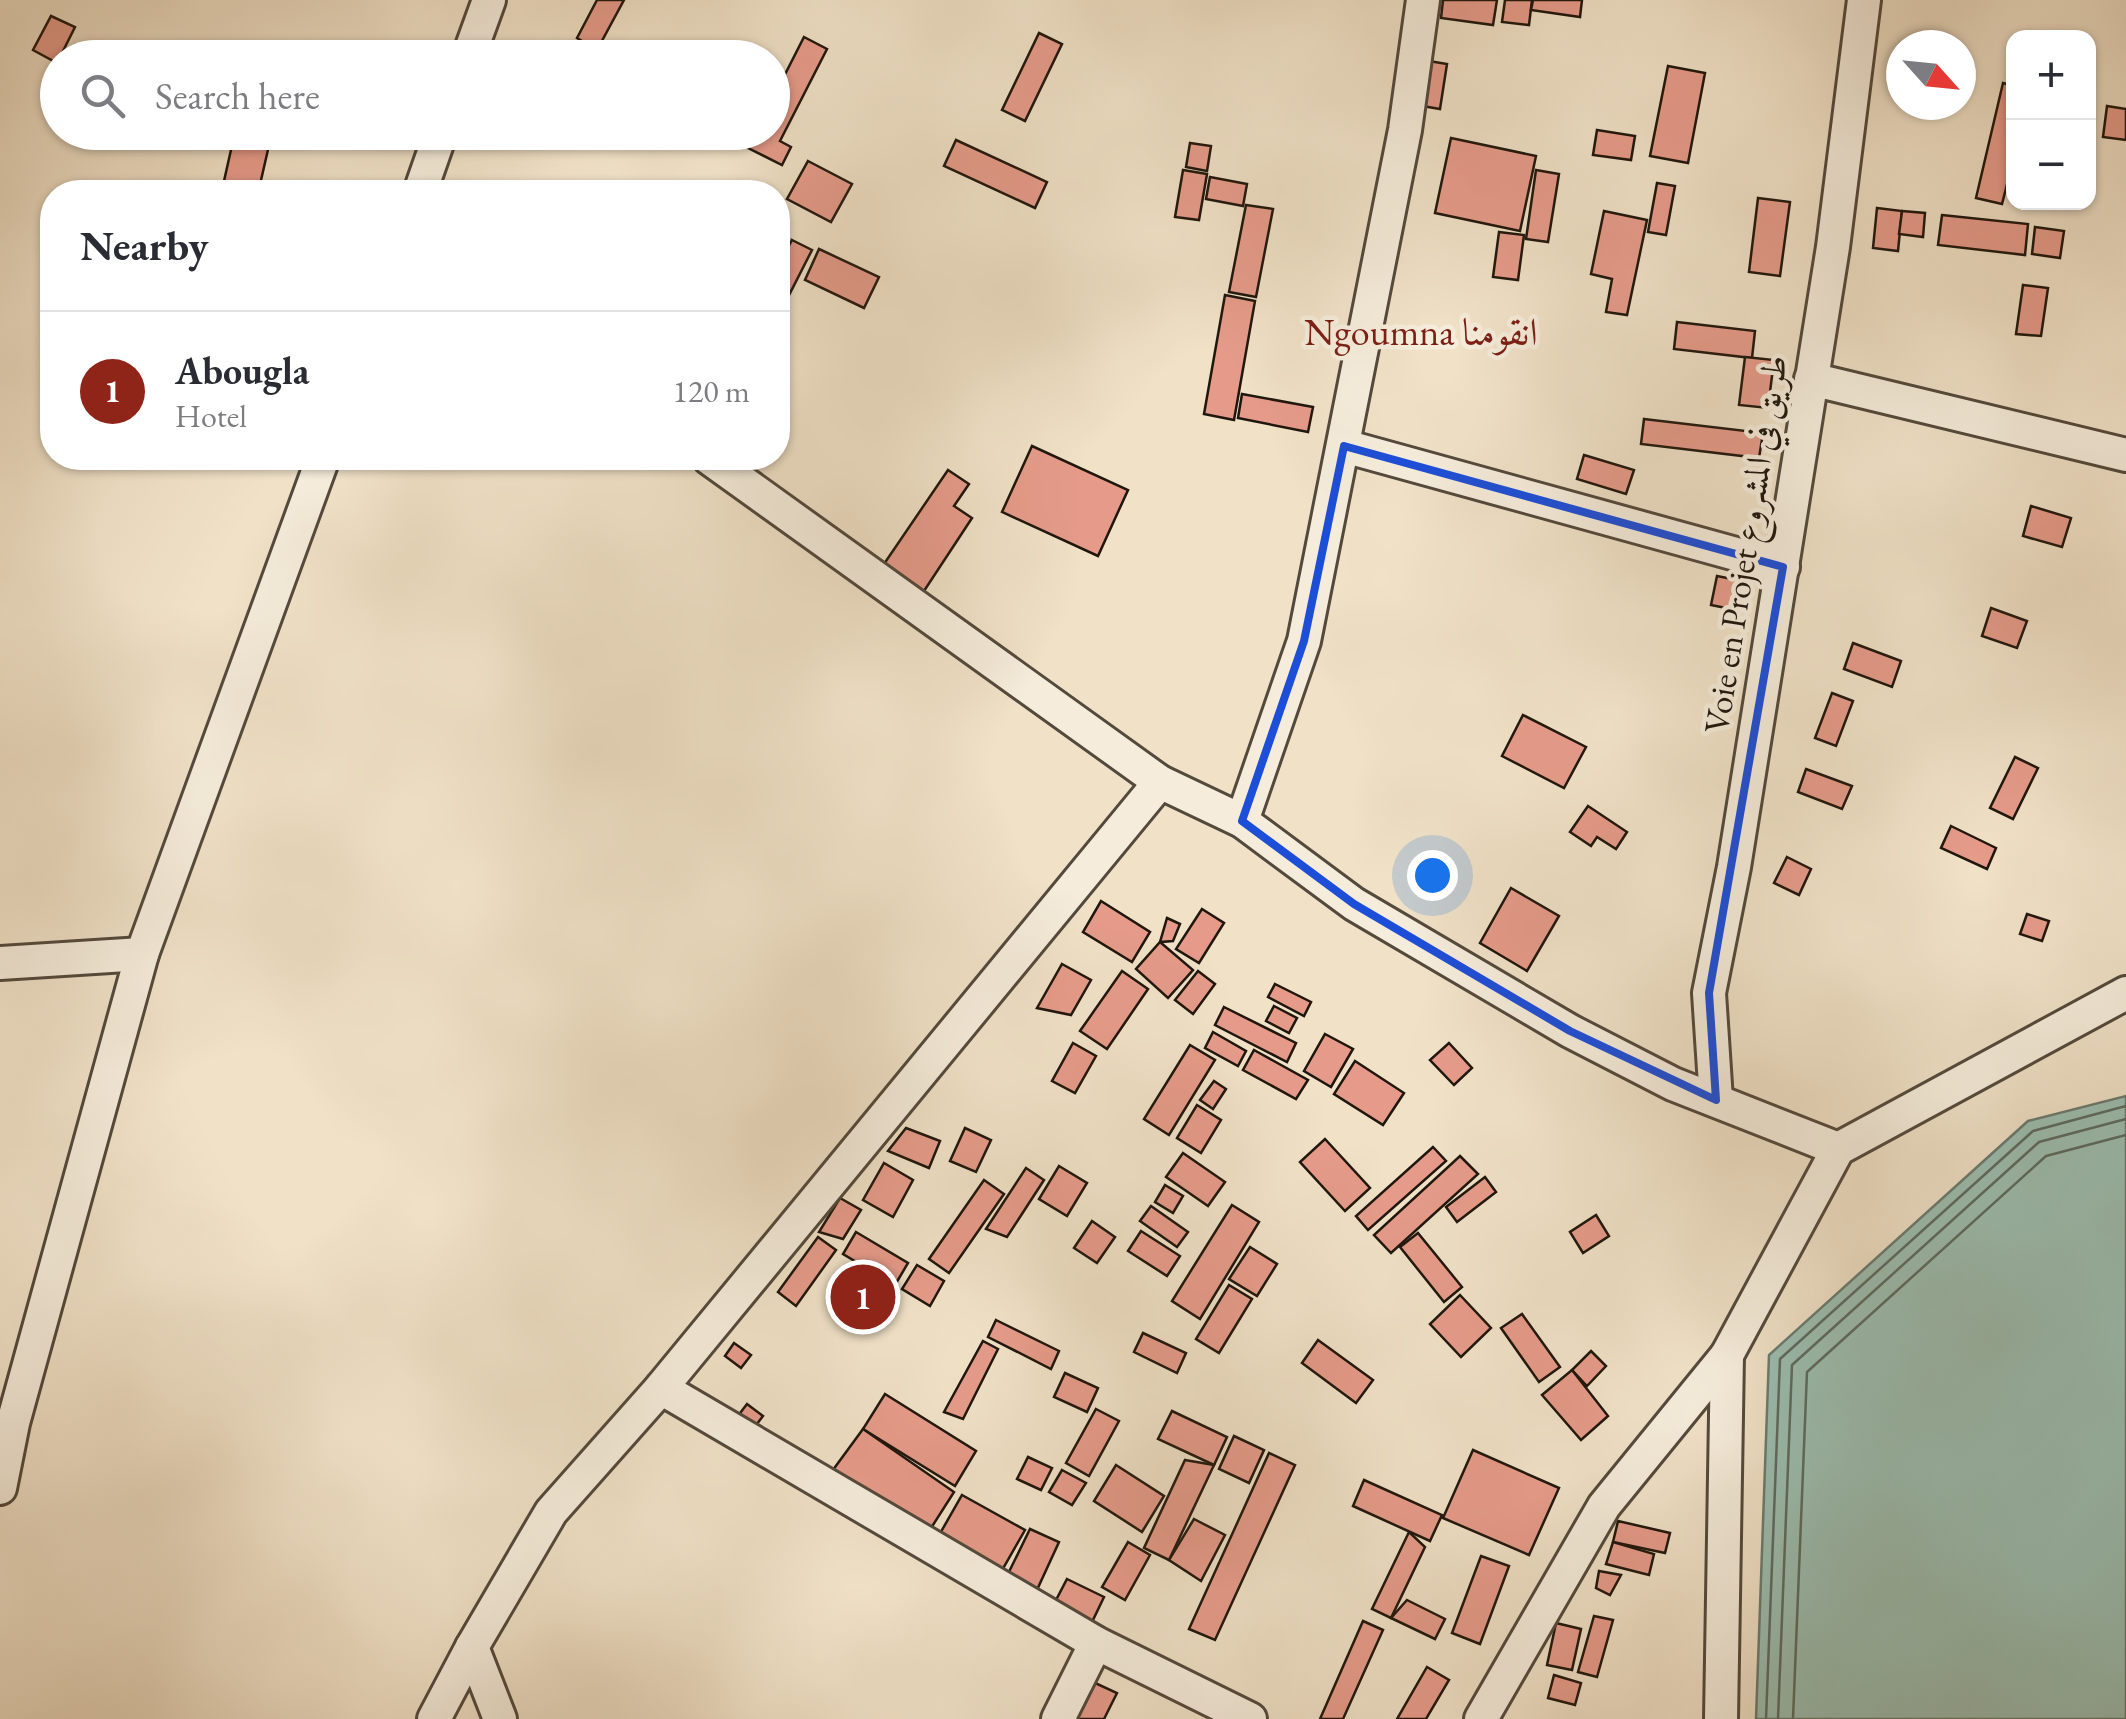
<!DOCTYPE html>
<meta charset="utf-8">
<style>
:root{--surface:#fff;--page:#f2f2f3;--text:#2b2b33;--muted:#7c7c81;--line:#e1e1e2;--accent:#8f2418}
body{margin:0;font-family:"EB Garamond",Amiri,serif;background:var(--page);color:var(--text)}
.controls{position:absolute;right:30px;top:30px;display:grid;overflow:hidden;border-radius:20px;box-shadow:0 2px 8px #0004}
.controls button{width:90px;height:90px;display:grid;place-items:center;padding:0;border:0;border-bottom:2px solid var(--line);background:var(--surface);color:var(--text);font:50px sans-serif}
.compass{position:absolute;left:1886px;top:30px;width:90px;height:90px;border-radius:50%;background:var(--surface);box-shadow:0 2px 8px #0004;rotate:117deg}
.you{position:absolute;left:1432px;top:875px;width:35px;height:35px;margin:-25px;border:8px solid #fff;border-radius:50%;background:#1a73e8;box-shadow:0 0 0 15px #1a73e833}
.badge{display:grid;place-items:center;width:65px;height:65px;border-radius:50%;background:var(--accent);color:#fff;font-size:32px;font-weight:700}
.pin{position:absolute;translate:-50% -50%;border:5px solid #fff;box-shadow:0 2px 10px #0006}
.list{margin:0;padding:0;list-style:none}
h2{display:flex;justify-content:space-between;align-items:center;height:130px;margin:0;padding:0 40px;font-size:42px}
h2 small{font-size:32px;font-weight:400;color:var(--muted)}
.list li{display:grid;grid-template-columns:65px 1fr auto;gap:30px;align-items:center;box-sizing:border-box;height:160px;padding:0 40px;border-top:2px solid var(--line)}
.list b{display:block;font-size:38px;white-space:nowrap}
.list p{margin:0;font-size:32px;white-space:nowrap;color:var(--muted)}
.list em{font-size:32px;font-style:normal;color:var(--muted)}
.icon{flex:none;width:55px;height:55px;fill:none;stroke:currentColor;stroke-width:2;stroke-linecap:round;stroke-linejoin:round}
.map{position:relative;flex:none;width:2126px;height:1719px;overflow:hidden}
.search{position:absolute;background:var(--surface);box-shadow:0 2px 8px #0004;left:40px;top:40px;width:750px;height:110px;display:flex;align-items:center;gap:25px;box-sizing:border-box;padding:0 35px;border-radius:55px;color:var(--muted);font-size:38px}
.panel{position:absolute;background:var(--surface);box-shadow:0 2px 8px #0004;left:40px;top:180px;width:750px;height:290px;border-radius:40px}
.map>svg:first-child{display:block}
</style>
<div class="map">
<svg width="2126" height="1719" viewBox="0 0 2126 1719">
<rect width="100%" height="100%" fill="#f0e1c7"/>
<filter id="stains"><feTurbulence type="fractalNoise" baseFrequency=".002" numOctaves="4"/><feColorMatrix values="0 0 0 0 .2 0 0 0 0 .09 0 0 0 0 .02 0 0 0 .5 -.17"/></filter>
<radialGradient id="worn" r=".72"><stop offset=".6" stop-color="#630" stop-opacity="0"/><stop offset="1" stop-color="#630" stop-opacity=".3"/></radialGradient>
<polygon fill="#9bbeb1" stroke="#697b6f" stroke-width="2.5" points="2126,1096 2126,1719 1756,1719 1769,1355 2028,1121"/>
<g fill="none" stroke-linecap="round" stroke-linejoin="round">
<g stroke="#5d6a5f" stroke-width="2.5">
<polyline points="1766,1719 1780,1359 2033,1131 2126,1106"/>
<polyline points="1778,1719 1792,1365 2039,1142 2126,1119"/>
<polyline points="1793,1719 1807,1372 2046,1156 2126,1135"/>
</g>
</g>
<g fill="#e69b8a" stroke="#1f160d" stroke-width="2.5">
<polygon points="597,0 624,0 597,50 577,38"/>
<polygon points="1443,0 1497,0 1493,25 1441,18"/>
<polygon points="1505,0 1532,0 1529,25 1502,22"/>
<polygon points="1533,0 1582,0 1580,17 1531,10"/>
<polygon points="51,16 75,27 57,63 33,50"/>
<polygon points="1039,33 1062,44 1025,121 1002,110"/>
<polygon points="804,37 827,49 780,141 791,147 782,165 748,148 756,132 772,132 772,100"/>
<polygon points="1423,60 1447,64 1440,109 1416,105"/>
<polygon points="1668,66 1705,73 1688,163 1650,156"/>
<polygon points="2003,83 2014,86 2014,157 2002,204 1976,198"/>
<polygon points="2107,106 2126,109 2126,140 2103,137"/>
<polygon points="1597,130 1635,136 1631,160 1593,155"/>
<polygon points="235,132 272,132 259,189 224,181"/>
<polygon points="1451,138 1536,156 1520,231 1435,213"/>
<polygon points="956,140 1047,182 1035,208 944,166"/>
<polygon points="1190,143 1211,146 1207,171 1186,167"/>
<polygon points="808,161 852,184 831,222 787,199"/>
<polygon points="1183,170 1207,174 1199,220 1175,217"/>
<polygon points="1536,170 1559,174 1548,242 1526,239"/>
<polygon points="1210,177 1247,184 1243,206 1206,199"/>
<polygon points="1657,183 1675,186 1666,235 1648,232"/>
<polygon points="1758,198 1790,202 1780,276 1749,272"/>
<polygon points="1246,205 1273,209 1256,297 1229,292"/>
<polygon points="1877,208 1902,211 1898,251 1873,248"/>
<polygon points="1604,211 1647,220 1627,315 1606,312 1612,279 1591,274"/>
<polygon points="1902,211 1925,213 1923,237 1899,234"/>
<polygon points="1942,215 2028,224 2025,255 1938,245"/>
<polygon points="2035,227 2064,231 2060,258 2032,254"/>
<polygon points="778,232 789,239 778,259"/>
<polygon points="1499,232 1524,235 1518,280 1493,277"/>
<polygon points="792,240 812,250 786,301 778,297 778,266"/>
<polygon points="819,249 879,277 864,308 805,280"/>
<polygon points="2023,285 2048,288 2041,336 2016,334"/>
<polygon points="1225,295 1255,301 1234,420 1204,414"/>
<polygon points="1677,322 1755,331 1752,358 1674,349"/>
<polygon points="1745,357 1774,360 1768,408 1739,405"/>
<polygon points="1242,394 1313,407 1308,432 1238,418"/>
<polygon points="1644,419 1763,433 1759,458 1641,444"/>
<polygon points="1032,446 1128,490 1098,556 1002,512"/>
<polygon points="1584,455 1634,470 1626,494 1577,479"/>
<polygon points="948,470 969,484 954,506 972,518 924,591 884,564"/>
<polygon points="2031,506 2071,518 2062,547 2023,536"/>
<polygon points="1717,576 1742,581 1736,610 1711,605"/>
<polygon points="1991,608 2027,621 2017,648 1982,636"/>
<polygon points="1853,643 1901,661 1892,687 1844,669"/>
<polygon points="1832,693 1853,701 1836,746 1815,738"/>
<polygon points="1523,715 1586,747 1564,788 1502,756"/>
<polygon points="2015,757 2038,768 2013,819 1990,808"/>
<polygon points="1806,769 1852,786 1842,809 1798,792"/>
<polygon points="1588,806 1627,832 1616,849 1597,837 1591,846 1570,832"/>
<polygon points="1951,826 1996,848 1987,869 1941,848"/>
<polygon points="1787,857 1811,869 1799,895 1774,883"/>
<polygon points="1511,888 1559,916 1527,971 1480,943"/>
<polygon points="1101,901 1150,932 1132,962 1083,932"/>
<polygon points="1202,909 1224,923 1199,963 1176,949"/>
<polygon points="2027,914 2049,921 2042,941 2020,934"/>
<polygon points="1167,918 1180,924 1173,941 1160,942"/>
<polygon points="1160,942 1193,970 1168,998 1136,969"/>
<polygon points="1062,964 1091,980 1071,1015 1037,1008"/>
<polygon points="1122,971 1148,989 1107,1049 1080,1031"/>
<polygon points="1198,971 1215,984 1193,1014 1175,1000"/>
<polygon points="1275,984 1311,1002 1304,1016 1268,997"/>
<polygon points="1274,1006 1297,1018 1289,1033 1266,1021"/>
<polygon points="1224,1007 1296,1043 1287,1062 1215,1025"/>
<polygon points="1213,1032 1246,1051 1238,1066 1205,1048"/>
<polygon points="1325,1034 1353,1049 1331,1087 1304,1071"/>
<polygon points="1073,1043 1096,1056 1075,1093 1052,1081"/>
<polygon points="1449,1043 1472,1068 1454,1085 1430,1060"/>
<polygon points="1190,1045 1215,1060 1169,1135 1144,1119"/>
<polygon points="1254,1050 1308,1080 1296,1099 1243,1070"/>
<polygon points="1355,1061 1404,1093 1383,1125 1334,1094"/>
<polygon points="1214,1081 1226,1089 1213,1109 1200,1100"/>
<polygon points="1197,1105 1221,1120 1201,1153 1177,1138"/>
<polygon points="906,1128 940,1141 929,1168 888,1151"/>
<polygon points="965,1128 991,1140 976,1172 950,1161"/>
<polygon points="1325,1139 1370,1188 1345,1211 1300,1162"/>
<polygon points="1433,1147 1446,1161 1368,1230 1356,1216"/>
<polygon points="1183,1153 1225,1182 1208,1206 1166,1177"/>
<polygon points="1460,1156 1478,1174 1391,1253 1374,1235"/>
<polygon points="884,1163 913,1180 893,1217 863,1200"/>
<polygon points="1059,1166 1087,1183 1067,1216 1039,1199"/>
<polygon points="1026,1168 1044,1180 1007,1237 986,1229"/>
<polygon points="1485,1177 1496,1192 1457,1222 1446,1207"/>
<polygon points="984,1180 1004,1194 949,1273 929,1259"/>
<polygon points="1165,1185 1183,1196 1173,1213 1155,1202"/>
<polygon points="840,1198 861,1210 843,1239 819,1232"/>
<polygon points="1232,1205 1259,1222 1200,1319 1172,1301"/>
<polygon points="1151,1206 1188,1232 1177,1247 1140,1221"/>
<polygon points="1596,1215 1609,1236 1583,1253 1570,1232"/>
<polygon points="1092,1221 1115,1237 1097,1263 1074,1248"/>
<polygon points="1141,1231 1180,1256 1167,1276 1128,1251"/>
<polygon points="856,1232 908,1263 895,1285 843,1254"/>
<polygon points="1418,1233 1462,1287 1444,1302 1400,1247"/>
<polygon points="818,1237 836,1250 796,1306 778,1292"/>
<polygon points="1250,1247 1277,1264 1257,1296 1229,1279"/>
<polygon points="917,1265 944,1281 930,1306 902,1289"/>
<polygon points="1229,1285 1252,1299 1219,1353 1196,1339"/>
<polygon points="1460,1295 1491,1328 1461,1357 1430,1324"/>
<polygon points="1522,1314 1560,1367 1539,1382 1501,1328"/>
<polygon points="996,1320 1059,1351 1051,1369 988,1337"/>
<polygon points="1143,1333 1186,1353 1177,1373 1134,1352"/>
<polygon points="1318,1340 1373,1380 1356,1403 1302,1363"/>
<polygon points="983,1341 998,1349 963,1419 944,1412"/>
<polygon points="734,1343 751,1355 741,1368 725,1356"/>
<polygon points="1591,1351 1606,1366 1587,1386 1572,1370"/>
<polygon points="1572,1370 1608,1416 1581,1440 1542,1395"/>
<polygon points="1065,1373 1098,1388 1087,1412 1054,1397"/>
<polygon points="885,1394 976,1451 955,1486 863,1429"/>
<polygon points="747,1404 763,1416 750,1433 734,1421"/>
<polygon points="1096,1409 1119,1421 1089,1476 1066,1463"/>
<polygon points="1172,1411 1227,1437 1214,1465 1158,1439"/>
<polygon points="863,1429 954,1492 926,1536 830,1474"/>
<polygon points="1234,1436 1264,1450 1249,1483 1219,1469"/>
<polygon points="1473,1450 1559,1488 1529,1555 1443,1518"/>
<polygon points="1269,1453 1295,1465 1215,1640 1189,1629"/>
<polygon points="1028,1457 1052,1468 1041,1490 1017,1479"/>
<polygon points="1185,1460 1214,1465 1169,1560 1144,1548"/>
<polygon points="1116,1465 1164,1496 1142,1532 1094,1501"/>
<polygon points="1062,1470 1086,1483 1072,1505 1049,1492"/>
<polygon points="1364,1480 1442,1515 1430,1541 1353,1506"/>
<polygon points="962,1495 1025,1530 1001,1572 938,1537"/>
<polygon points="1194,1519 1225,1535 1201,1581 1169,1560"/>
<polygon points="1618,1521 1670,1533 1665,1553 1613,1542"/>
<polygon points="1030,1529 1059,1542 1036,1592 1006,1578"/>
<polygon points="1409,1532 1425,1547 1391,1618 1372,1609"/>
<polygon points="1128,1542 1150,1555 1125,1600 1102,1587"/>
<polygon points="1613,1542 1654,1554 1649,1575 1606,1564"/>
<polygon points="1481,1556 1509,1566 1480,1644 1452,1633"/>
<polygon points="1599,1571 1621,1575 1610,1595 1596,1588"/>
<polygon points="1067,1579 1104,1597 1092,1622 1054,1604"/>
<polygon points="1407,1600 1445,1619 1435,1639 1391,1618"/>
<polygon points="1594,1616 1613,1620 1597,1677 1578,1672"/>
<polygon points="1363,1621 1383,1630 1343,1719 1320,1719"/>
<polygon points="1556,1623 1581,1629 1572,1670 1547,1665"/>
<polygon points="1427,1667 1449,1680 1426,1719 1397,1719"/>
<polygon points="1554,1675 1581,1683 1575,1705 1548,1698"/>
<polygon points="1093,1682 1117,1693 1104,1719 1075,1719"/>
</g>
<g fill="none" stroke-linecap="round" stroke-linejoin="round">
<defs>
<g id="street">
<polyline points="468,58 489,0"/>
<polyline points="420,192 441,132"/>
<polyline points="1811,379 2126,455"/>
<polyline points="1344,446 1783,567"/>
<polyline points="709,458 1160,782 1242,821 1354,904 1570,1031 1673,1084 1838,1149"/>
<polyline points="1242,821 1304,641 1405,130 1423,0"/>
<polyline points="0,963 142,954"/>
<polyline points="1716,1100 1709,993 1734,867 1833,247 1864,0"/>
<polyline points="661,1388 1096,1643 1250,1719"/>
<polyline points="0,1488 13,1423 142,954 323,458"/>
<polyline points="472,1647 500,1719"/>
<polyline points="434,1719 472,1647 551,1512 661,1388 1160,782"/>
<polyline points="1058,1719 1096,1643"/>
<polyline points="1481,1719 1604,1506 1727,1355 1838,1149 2126,993"/>
<polyline points="1721,1719 1727,1355"/>
</g>
</defs>
<use href="#street" stroke="#53493c" stroke-width="38"/>
<use href="#street" stroke="#f5ecdb" stroke-width="32"/>
</g>
<path fill="none" stroke="#1d4ed8" stroke-width="8" stroke-linejoin="round" d="M1344,446L1783,567L1709,993L1716,1100L1570,1031L1354,904L1242,821L1304,641Z"/>
<g text-anchor="middle" dominant-baseline="central" stroke-width="9" stroke-linejoin="round" paint-order="stroke">
<g font-size="35" fill="#1f160d" stroke="#f5ecdb">
<text transform="translate(1745 544) rotate(-81)">Voie en Projet طريق في المشروع</text>
</g>
<g font-size="38" fill="#7a1f14" stroke="#f5ecdb">
<text x="1421" y="331">Ngoumna انقومنا</text>
</g>
</g>
<rect width="100%" height="100%" filter="url(#stains)"/>
<rect width="100%" height="100%" fill="url(#worn)"/>
</svg>
<div class="controls">
<button>+</button>
<button>−</button>
</div>
<svg class="compass" viewBox="-18 -18 36 36"><path d="M0-13l5 13h-10z" fill="#e53935"/><path d="M0 13l5-13h-10z" fill="#7c7c81"/></svg>
<div class="you"></div>
<div class="pin badge" style="left:863px;top:1297px">1</div>
<div class="search"><svg class="icon" aria-label="search" viewBox="0 0 24 24"><circle cx="10" cy="10" r="6"/><path d="M15 15l6 6"/></svg>Search here</div>
<section class="panel">
<h2>Nearby<small></small></h2>
<ul class="list">
<li><span class="badge">1</span><div><b>Abougla</b><p>Hotel</p></div><em>120 m</em></li>
</ul>
</section>
</div>
